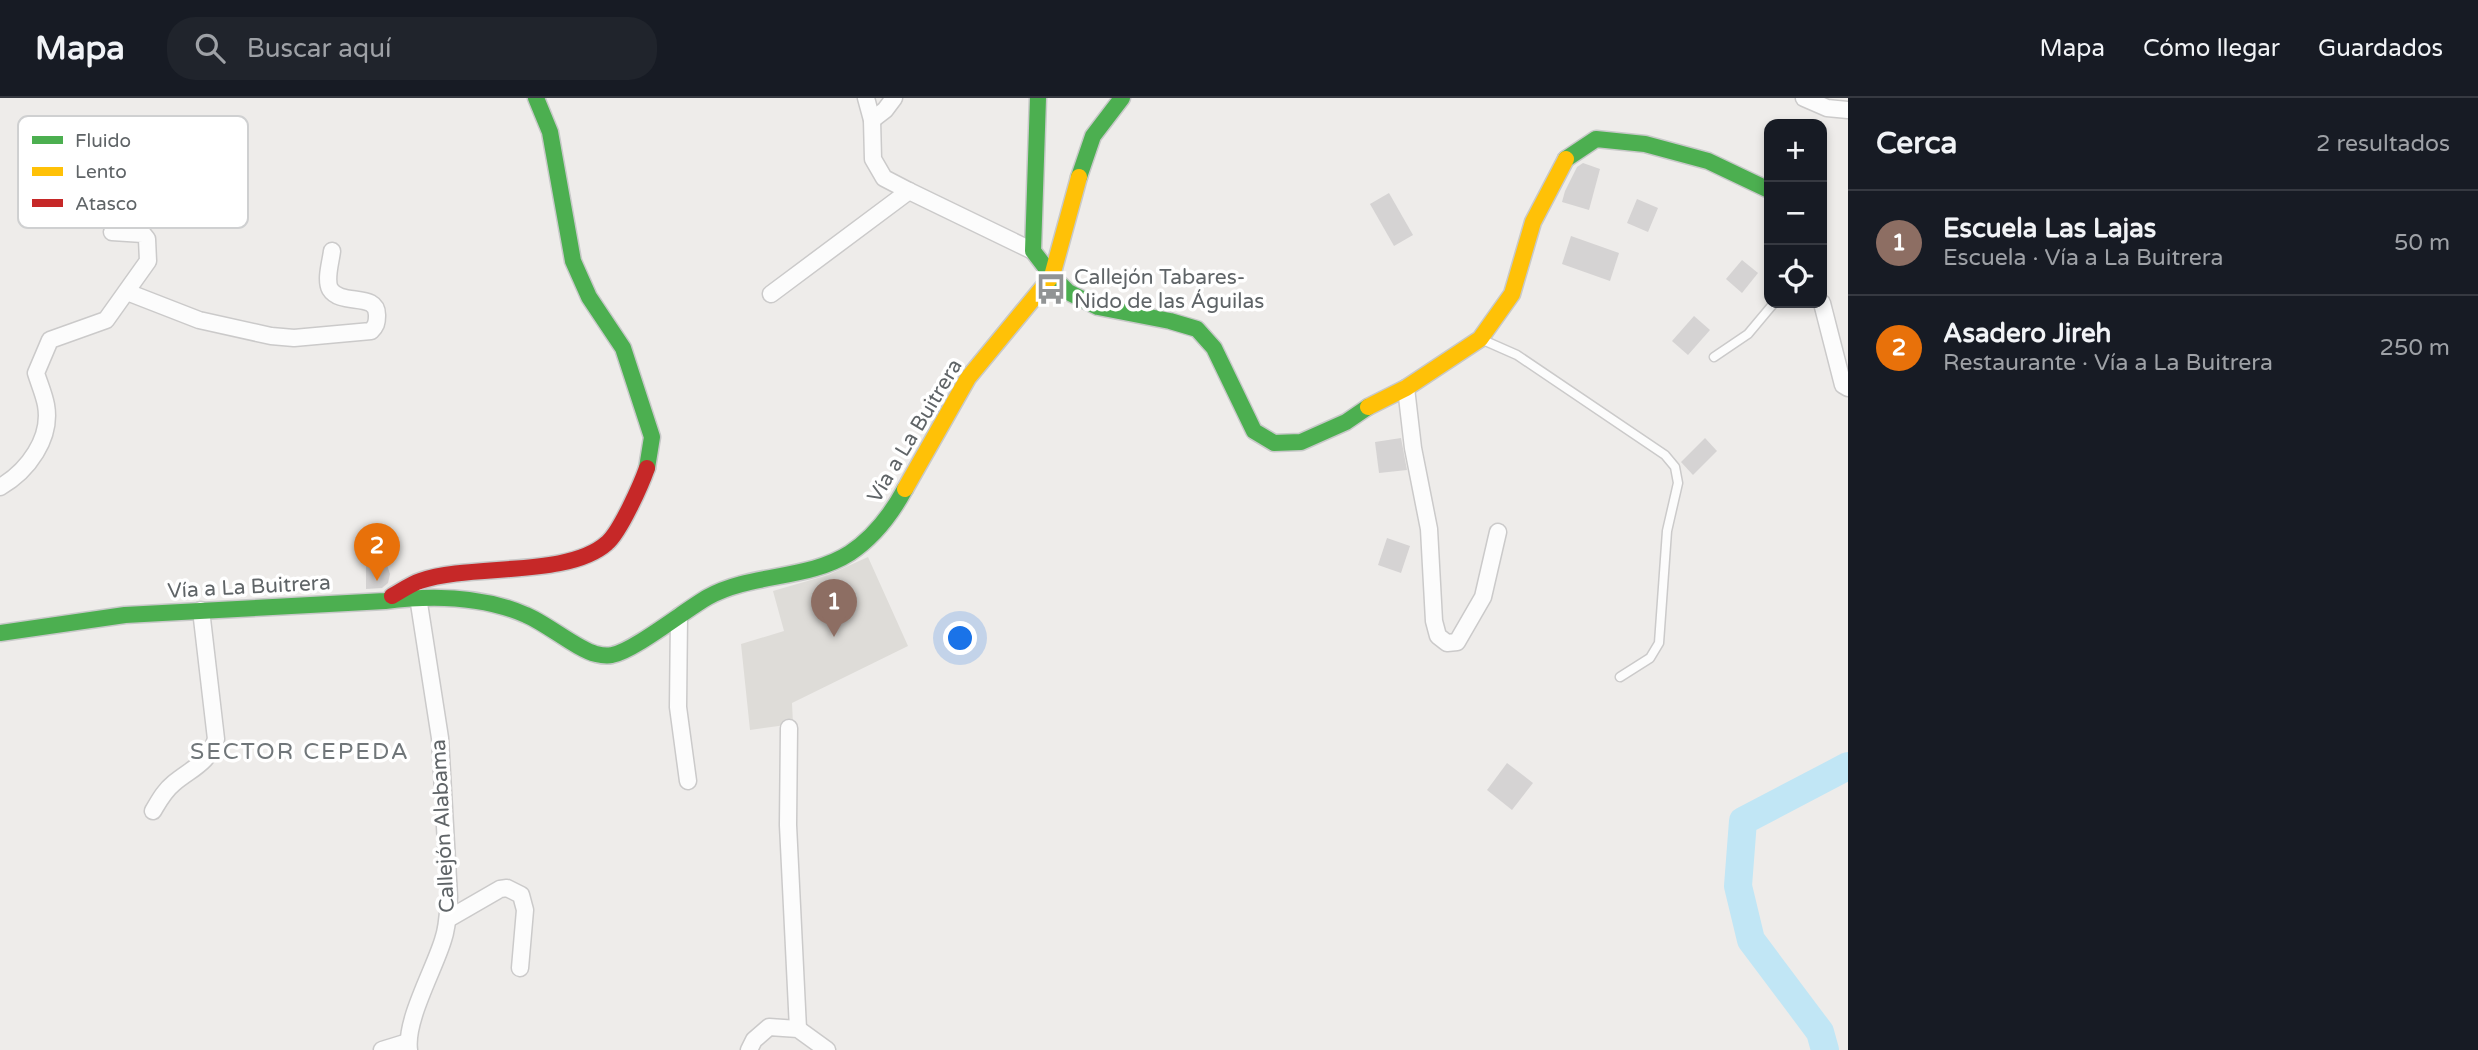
<!DOCTYPE html>
<html lang="es">
<meta charset="utf-8">
<style>
:root{--surface:#171b24;--page:#20242c;--text:#f1f3f6;--muted:#9ea1a6;--line:#363941;--accent:#0f766e}
body{margin:0;font-family:"Varela Round",sans-serif;background:var(--page);color:var(--text)}
.controls{position:absolute;right:21px;top:21px;display:grid;overflow:hidden;border-radius:14px;box-shadow:0 4px 10px #0003}
.controls button{width:63px;height:63px;display:grid;place-items:center;padding:0;border:0;border-bottom:2px solid var(--line);background:var(--surface);color:var(--text);font:35px sans-serif}
.you{position:absolute;left:961px;top:541px;width:24px;height:24px;margin:-18px;border:5px solid #fff;border-radius:50%;background:#1a73e8;box-shadow:0 0 0 10px #1a73e833}
.badge{display:grid;place-items:center;width:46px;height:46px;border-radius:50%;background:var(--accent);color:#fff;font-size:23px;font-weight:700}
.pin{position:absolute;translate:-50% -58px;filter:drop-shadow(0 2px 4px #0008)}
.pin::after{content:'';position:absolute;top:37px;width:24px;height:21px;background:inherit;clip-path:polygon(0 0,100% 0,50% 100%)}
.list{margin:0;padding:0;list-style:none}
h2{display:flex;justify-content:space-between;align-items:center;height:91px;margin:0;padding:0 28px;font-size:30px}
h2 small{font-size:23px;font-weight:400;color:var(--muted)}
.list li{display:grid;grid-template-columns:46px 1fr auto;gap:21px;align-items:center;box-sizing:border-box;height:105px;padding:0 28px;border-top:2px solid var(--line)}
.list b{display:block;font-size:26px;white-space:nowrap}
.list p{margin:0;font-size:23px;white-space:nowrap;color:var(--muted)}
.list em{font-size:23px;font-style:normal;color:var(--muted)}
.icon{flex:none;width:38px;height:38px;fill:none;stroke:currentColor;stroke-width:2;stroke-linecap:round;stroke-linejoin:round}
.map{position:relative;flex:none;width:1848px;height:952px;overflow:hidden}
header{display:flex;align-items:center;gap:42px;box-sizing:border-box;height:98px;padding:0 35px;background:var(--surface);border-bottom:2px solid var(--line)}
header strong{font-size:33px}
nav{display:flex;gap:38px;margin-inline-start:auto;font-size:24px}
.search{width:490px;height:63px;background:var(--page);display:flex;align-items:center;gap:18px;box-sizing:border-box;padding:0 24px;border-radius:28px;color:var(--muted);font-size:26px}
main{display:flex}
aside{flex:1;background:var(--surface)}
.map>svg:first-child{display:block}
</style>
<header>
<strong>Mapa</strong>
<div class="search"><svg class="icon" aria-label="search" viewBox="0 0 24 24"><circle cx="10" cy="10" r="6"/><path d="M15 15l6 6"/></svg>Buscar aquí</div>
<nav><a>Mapa</a><a>Cómo llegar</a><a>Guardados</a></nav>
</header>
<main>
<div class="map">
<svg width="1848" height="952" viewBox="0 0 1848 952">
<rect width="100%" height="100%" fill="#eeecea"/>
<polygon fill="#dedcd8" points="868,459 908,548 792,605 793,626 750,632 741,546 784,533 773,493 828,477"/>
<g fill="none" stroke-linecap="round" stroke-linejoin="round">
<polyline stroke="#c1e6f5" stroke-width="28" points="1825,952 1820,934 1751,842 1738,788 1743,723 1848,668"/>
</g>
<g fill="#d5d3d3">
<polygon points="1583,65 1600,71 1589,112 1562,104 1565,93 1577,69"/>
<polygon points="1389,95 1413,137 1394,148 1370,106"/>
<polygon points="1637,101 1658,110 1648,134 1627,125"/>
<polygon points="1571,138 1619,155 1610,183 1562,166"/>
<polygon points="1742,162 1758,175 1742,195 1726,181"/>
<polygon points="1694,218 1710,232 1688,257 1672,243"/>
<polygon points="1401,340 1407,372 1379,375 1375,344"/>
<polygon points="1705,340 1717,353 1693,377 1681,364"/>
<polygon points="1387,440 1410,448 1401,475 1378,467"/>
<polygon points="384,458 390,476 388,485 382,490 366,491 366,463"/>
<polygon points="1507,665 1533,685 1512,712 1487,692"/>
</g>
<g fill="none" stroke-linecap="round" stroke-linejoin="round">
<defs>
<g id="lane">
<polyline points="1483,242 1517,257 1665,357 1675,369 1678,385 1667,433 1659,545 1650,560 1620,579"/>
<polyline points="1714,259 1748,236 1774,205"/>
</g>
<g id="street">
<polyline points="866,0 872,22 873,61 884,80 909,93 1033,153"/>
<polyline points="1804,0 1827,10 1848,12"/>
<polyline points="872,22 885,12 894,0"/>
<path d="M127,194L199,222L271,238L294,240L371,233C376,228 377,225 377,218C378,193 341,209 330,191C325,181 331,163 332,153"/>
<polyline points="771,196 909,93"/>
<polyline points="1822,205 1843,287 1848,290"/>
<polyline points="1406,290 1413,350 1429,431 1434,523 1438,538 1447,545 1457,544 1483,499 1498,434"/>
<path d="M0,389C28,373 52,340 46,307C44,296 39,285 36,275L50,242L106,222L148,163L147,141L143,136L112,134"/>
<polyline points="679,518 678,609 688,683"/>
<polyline points="789,630 788,727 798,931"/>
<path d="M153,713C159,703 164,693 174,685C192,670 208,666 216,641L201,512"/>
<polyline points="448,821 500,791 507,790 521,797 525,812 520,870"/>
<polyline points="382,952 408,944"/>
<path d="M409,952C405,922 434,872 443,842C448,828 448,813 449,799L440,640L418,499"/>
<polyline points="749,952 754,942 769,929 798,931 827,952"/>
</g>
<g id="fast">
<polyline points="536,0 550,34 573,163 589,199 623,250 652,339 647,370"/>
<polyline points="1038,0 1033,153 1052,178 1068,194 1098,209 1170,223 1197,231 1214,250 1254,333 1274,345 1301,344 1346,324 1368,309"/>
<polyline points="1566,61 1596,41 1645,46 1708,63 1769,92"/>
<polyline points="1079,79 1093,38 1122,0"/>
<path d="M0,535L125,517L385,503C431,497 483,498 526,517C546,525 578,552 596,556C600,557 608,558 612,557C634,553 685,512 708,499C751,475 808,482 850,455C874,439 891,417 905,391"/>
</g>
<g id="slow">
<polyline points="1368,309 1406,290 1480,241 1512,196 1533,124 1566,61"/>
<polyline points="905,391 968,280 1052,178 1079,79"/>
</g>
<path id="jam" d="M392,498C401,493 411,486 420,483C472,465 568,480 607,445C620,434 641,387 647,370"/>
</defs>
<use href="#lane" stroke="#cbcaca" stroke-width="11"/>
<use href="#street" stroke="#cbcaca" stroke-width="19"/>
<use href="#fast" stroke="#c8c9c9" stroke-width="19"/>
<use href="#slow" stroke="#c8c9c9" stroke-width="19"/>
<use href="#jam" stroke="#c8c9c9" stroke-width="19"/>
<use href="#lane" stroke="#fcfcfc" stroke-width="8"/>
<use href="#street" stroke="#fcfcfc" stroke-width="16"/>
<use href="#fast" stroke="#4caf50" stroke-width="16"/>
<use href="#slow" stroke="#ffc107" stroke-width="16"/>
<use href="#jam" stroke="#c62828" stroke-width="16"/>
</g>
<defs>
<symbol id="bus-bare" viewBox="-9 -9 18 18"><path d="M-5-6H5V4H4V6H2V4H-2V6H-4V4H-5ZM-3.5-4V0h7V-4ZM-3.5 1.2v1.5H-2V1.2ZM2 1.2v1.5H3.5V1.2Z" fill="#919495" stroke="#fff" stroke-width="2.5" paint-order="stroke"/></symbol>
</defs>
<g fill-rule="evenodd">
<use href="#bus-bare" x="1029" y="169" width="44" height="44"/>
</g>
<g text-anchor="middle" dominant-baseline="central" stroke-width="7" stroke-linejoin="round" paint-order="stroke">
<g font-size="21" fill="#5f6467" stroke="#fff" text-anchor="start">
<text x="1074" y="179">Callejón Tabares-<tspan x="1074" dy="24">Nido de las Águilas</tspan></text>
</g>
<g font-size="21" fill="#5f6467" stroke="#fff">
<text transform="translate(915 333) rotate(-59)">Vía a La Buitrera</text>
<text transform="translate(249 489) rotate(-3)">Vía a La Buitrera</text>
<text transform="translate(443 728) rotate(-93)">Callejón Alabama</text>
</g>
<g font-size="23" letter-spacing="2" fill="#707679" stroke="#fff">
<text x="300" y="654">SECTOR CEPEDA</text>
</g>
</g>
<rect x="18" y="18" width="230" height="112" rx="10" fill="#fff" stroke="#cfd0d1" stroke-width="2"/>
<rect x="32" y="38" width="31" height="8" fill="#4caf50"/>
<rect x="32" y="69" width="31" height="9" fill="#ffc107"/>
<rect x="32" y="101" width="31" height="8" fill="#c62828"/>
<g font-size="19" fill="#5f6467">
<text x="75" y="49">Fluido</text>
<text x="75" y="80">Lento</text>
<text x="75" y="112">Atasco</text>
</g>
</svg>
<div class="controls">
<button>+</button>
<button>−</button>
<button><svg class="icon" aria-label="locate" viewBox="0 0 24 24"><circle cx="12" cy="12" r="6"/><path d="M12 2v4M12 18v4M2 12h4M18 12h4"/></svg></button>
</div>
<div class="you"></div>
<div class="pin badge" style="left:834px;top:539px;background:#8d6e63">1</div>
<div class="pin badge" style="left:377px;top:483px;background:#e8710a">2</div>
</div>
<aside>
<h2>Cerca<small>2 resultados</small></h2>
<ul class="list">
<li><span class="badge" style="background:#8d6e63">1</span><div><b>Escuela Las Lajas</b><p>Escuela · Vía a La Buitrera</p></div><em>50 m</em></li>
<li><span class="badge" style="background:#e8710a">2</span><div><b>Asadero Jireh</b><p>Restaurante · Vía a La Buitrera</p></div><em>250 m</em></li>
</ul>
</aside>
</main>
